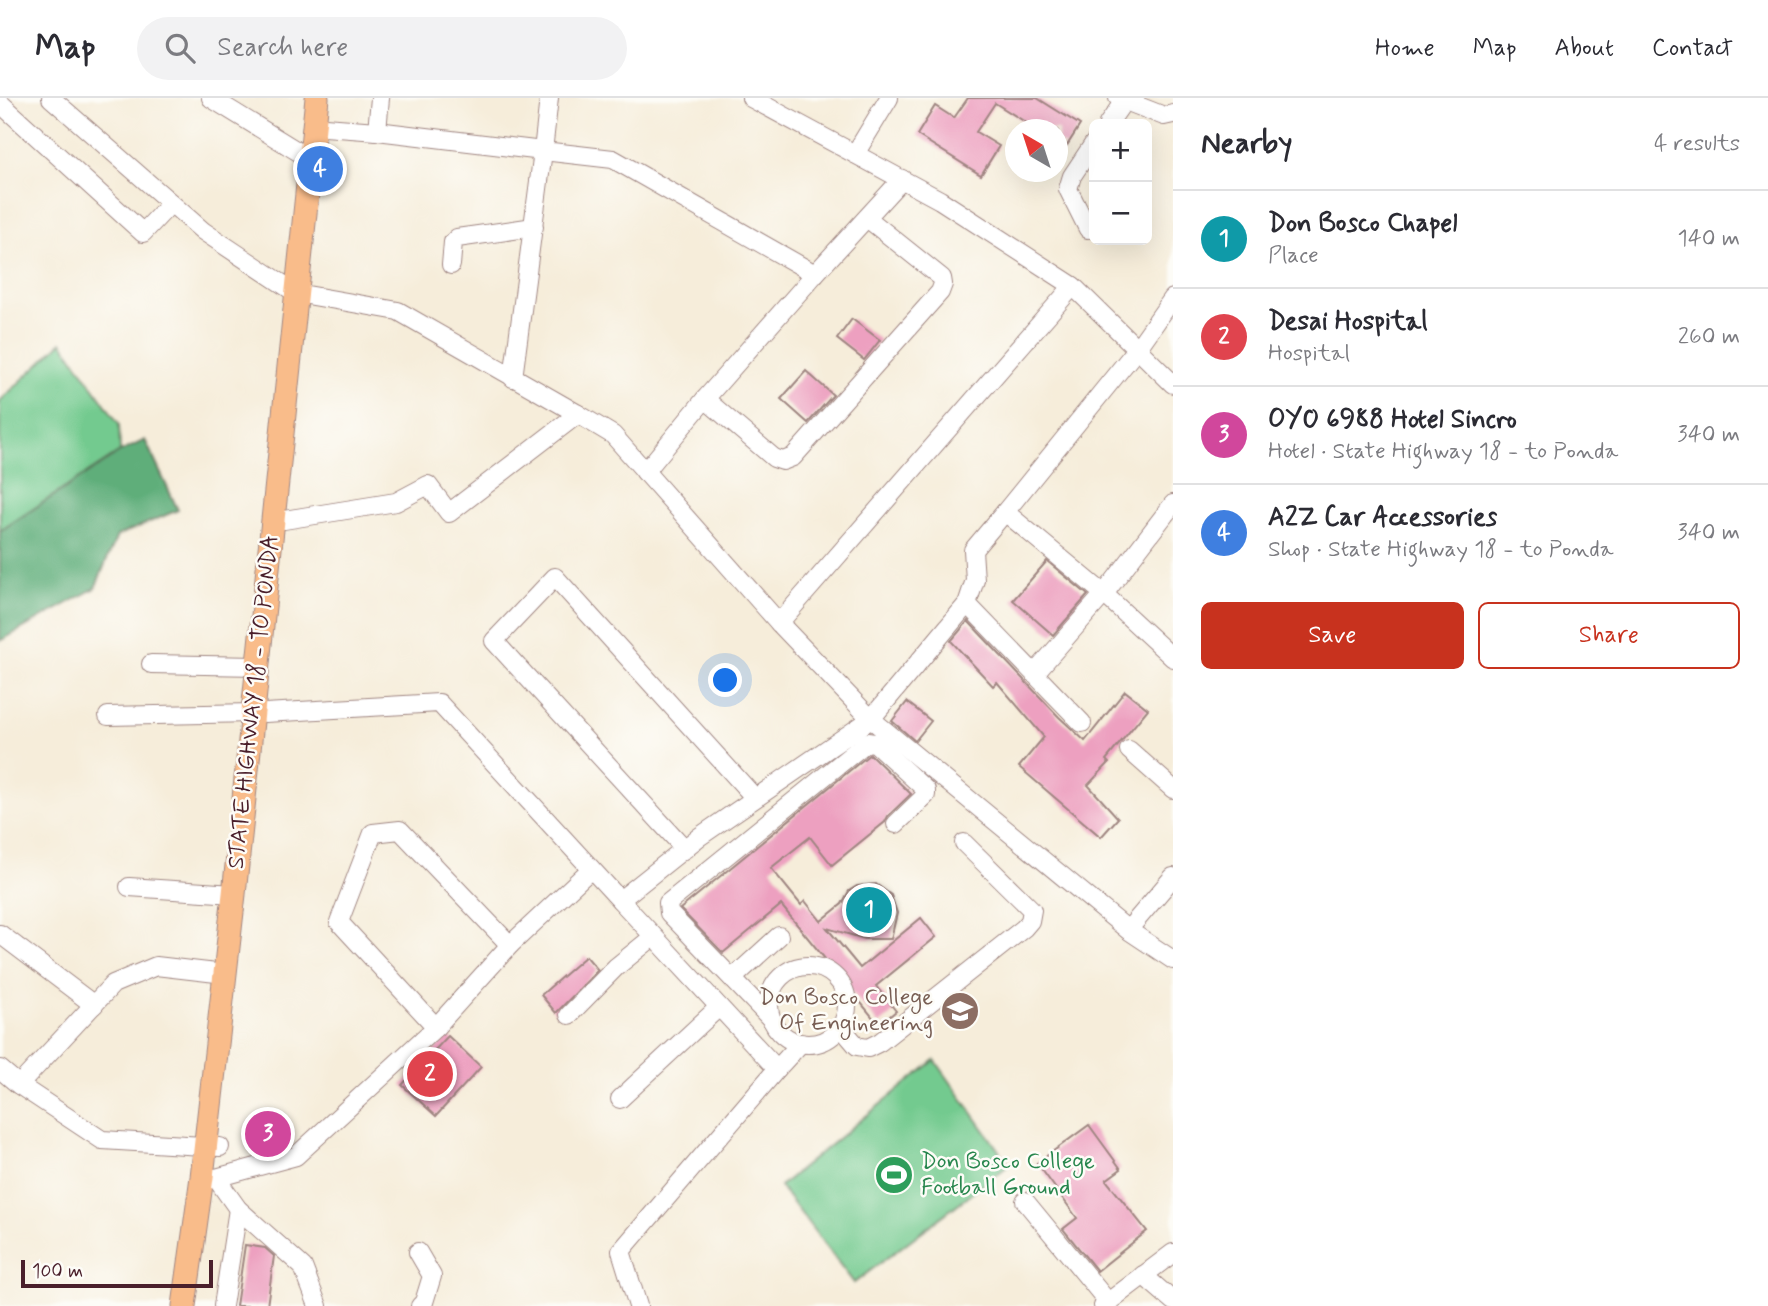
<!DOCTYPE html>
<meta charset="utf-8">
<style>
:root{--surface:#fff;--page:#f2f2f3;--text:#2b2b33;--muted:#7c7c81;--line:#e1e1e2;--accent:#c8321e}
body{margin:0;font-family:Mynerve,sans-serif;background:var(--page);color:var(--text)}
.controls{position:absolute;right:21px;top:21px;display:grid;overflow:hidden;border-radius:10px;box-shadow:0 7px 28px #0002}
.controls button{width:63px;height:63px;display:grid;place-items:center;padding:0;border:0;border-bottom:2px solid var(--line);background:var(--surface);color:var(--text);font:35px sans-serif}
.compass{position:absolute;left:1005px;top:21px;width:63px;height:63px;border-radius:50%;background:var(--surface);box-shadow:0 7px 28px #0002;rotate:321deg}
.scale{position:absolute;left:21px;bottom:18px;width:192px;box-sizing:border-box;padding-left:7px;border:4px solid #4a1f2b;border-top:0;font-size:19px;line-height:24px;white-space:nowrap;color:#4a1f2b;-webkit-text-stroke:5px #fdfcf7;paint-order:stroke}
.you{position:absolute;left:726px;top:583px;width:24px;height:24px;margin:-18px;border:5px solid #fff;border-radius:50%;background:#1a73e8;box-shadow:0 0 0 10px #1a73e833}
.badge{display:grid;place-items:center;width:46px;height:46px;border-radius:50%;background:var(--accent);color:#fff;font-size:23px;font-weight:700}
.pin{position:absolute;translate:-50% -50%;border:4px solid #fff;box-shadow:0 2px 7px #0006}
.list{margin:0;padding:0;list-style:none}
h2{display:flex;justify-content:space-between;align-items:center;height:91px;margin:0;padding:0 28px;font-size:30px}
h2 small{font-size:23px;font-weight:400;color:var(--muted)}
.list li{display:grid;grid-template-columns:46px 1fr auto;gap:21px;align-items:center;box-sizing:border-box;height:98px;padding:0 28px;border-top:2px solid var(--line)}
.list b{display:block;font-size:26px;white-space:nowrap}
.list p{margin:0;font-size:23px;white-space:nowrap;color:var(--muted)}
.list em{font-size:23px;font-style:normal;color:var(--muted)}
.actions{display:flex;gap:14px;padding:21px 28px}
.actions a{flex:1;padding:16px 0;border:2px solid var(--accent);border-radius:10px;text-align:center;font-size:24px;color:var(--accent)}
.actions .main{background:var(--accent);color:#fff}
.icon{flex:none;width:38px;height:38px;fill:none;stroke:currentColor;stroke-width:2;stroke-linecap:round;stroke-linejoin:round}
.map{position:relative;flex:none;width:1173px;height:1208px;overflow:hidden}
header{display:flex;align-items:center;gap:42px;box-sizing:border-box;height:98px;padding:0 35px;background:var(--surface);border-bottom:2px solid var(--line)}
header strong{font-size:33px}
nav{display:flex;gap:38px;margin-inline-start:auto;font-size:24px}
.search{width:490px;height:63px;background:var(--page);display:flex;align-items:center;gap:18px;box-sizing:border-box;padding:0 24px;border-radius:38px;color:var(--muted);font-size:26px}
main{display:flex}
aside{flex:1;background:var(--surface)}
.map>svg:first-child{display:block}
</style>
<header>
<strong>Map</strong>
<div class="search"><svg class="icon" aria-label="search" viewBox="0 0 24 24"><circle cx="10" cy="10" r="6"/><path d="M15 15l6 6"/></svg>Search here</div>
<nav><a>Home</a><a>Map</a><a>About</a><a>Contact</a></nav>
</header>
<main>
<div class="map">
<svg width="1173" height="1208" viewBox="0 0 1173 1208">
<rect width="100%" height="100%" fill="#fdfcf7"/>
<filter id="ink" filterUnits="userSpaceOnUse"><feTurbulence type="fractalNoise" baseFrequency=".0143" numOctaves="2"/><feDisplacementMap in="SourceGraphic" scale="14" xChannelSelector="R" yChannelSelector="G"/><feConvolveMatrix kernelMatrix="1 2 1 2 8 2 1 2 1" color-interpolation-filters="sRGB"/></filter>
<filter id="wash" filterUnits="userSpaceOnUse"><feTurbulence type="fractalNoise" baseFrequency=".00686" numOctaves="4" result="noise"/><feDisplacementMap in="SourceGraphic" scale="28" xChannelSelector="R" yChannelSelector="G"/><feGaussianBlur stdDeviation="1.57" result="paint"/><feColorMatrix in="noise" values="0 0 0 0 0 0 0 0 0 0 0 0 0 0 0 0 0 1.4 0 .05"/><feComposite in="paint" operator="in"/></filter>
<g filter="url(#wash)">
<rect width="100%" height="100%" fill="#f6edda"/>
<g fill="#73ca8f" stroke="#5e745d" stroke-width="2">
<polygon points="62,244 119,326 120,354 0,433 0,303"/>
<polygon points="935,962 1009,1067 854,1185 780,1088"/>
</g>
<polygon fill="#5eae7a" stroke="#546652" stroke-width="2" points="145,342 178,412 117,438 95,490 0,543 0,433 120,354"/>
<g id="blocks">
<g fill="#eda0c0">
<polygon points="968,0 1037,0 1080,27 1066,49 1058,43 1058,32 1038,32 995,5 976,34 999,48 981,77 917,37 935,8 954,20"/>
<polygon points="852,221 880,242 864,262 837,241"/>
<polygon points="806,273 833,297 808,325 781,301"/>
<polygon points="1047,463 1088,497 1053,537 1013,502"/>
<polygon points="968,523 1059,619 1085,643 1125,593 1148,611 1106,662 1109,665 1088,687 1118,720 1101,739 1019,669 1044,639 997,584 993,588 951,543"/>
<polygon points="907,604 931,623 915,643 892,623"/>
<polygon points="870,656 911,696 888,718 885,724 832,767 810,739 771,770 801,807 805,803 821,823 842,806 849,793 857,788 876,786 891,797 897,815 891,841 865,841 827,830 860,870 921,820 936,839 876,888 896,913 879,927 781,807 723,855 680,811"/>
<polygon points="586,858 598,872 556,915 541,897"/>
<polygon points="448,938 481,969 436,1018 402,987"/>
<polygon points="1089,1027 1121,1071 1106,1082 1147,1133 1097,1173 1063,1131 1077,1120 1037,1065"/>
<polygon points="245,1147 265,1150 274,1158 267,1208 236,1208"/>
</g>
</g>
</g>
<g filter="url(#ink)">
<use href="#blocks" fill-opacity="0" stroke="#a08682" stroke-width="2"/>
<g fill="none" stroke-linecap="round" stroke-linejoin="round">
<defs>
<g id="minor">
<polyline points="51,0 203,133 296,195 398,213 578,316"/>
<polyline points="211,0 310,61"/>
<polyline points="549,0 543,53 613,61 815,176 902,81"/>
<polyline points="751,0 940,102 1073,188"/>
<polyline points="1118,0 1164,18 1173,16"/>
<polyline points="0,5 143,135 171,105"/>
<polyline points="1108,26 1124,3"/>
<polyline points="325,29 377,33 380,0"/>
<polyline points="377,33 543,53 513,280"/>
<polyline points="855,56 889,0"/>
<polyline points="1088,131 1068,91 1072,78 1094,45"/>
<polyline points="451,167 453,144 457,140 534,129"/>
<polyline points="1173,200 1137,251 1005,414 1104,496 1173,560"/>
<polyline points="705,301 774,360 783,363 793,359 940,194 943,186 942,180 867,120"/>
<polyline points="645,374 705,301 815,176"/>
<polyline points="284,422 396,404 428,387 449,415 578,316 613,337 779,525 1073,188 1173,286"/>
<polyline points="967,506 975,482 973,452 1005,414"/>
<polyline points="779,525 871,621 967,506 1082,625"/>
<polyline points="151,566 258,568"/>
<polyline points="1035,575 1104,496 1173,406"/>
<polyline points="265,615 439,605 620,802"/>
<polyline points="108,618 253,615"/>
<polyline points="1129,652 1173,691"/>
<polyline points="685,751 494,543 555,479 755,700"/>
<polyline points="129,789 234,796"/>
<polyline points="1128,832 1173,779"/>
<polyline points="0,836 94,907"/>
<circle cx="808" cy="907" r="39"/>
<polyline points="733,880 779,838"/>
<polyline points="569,917 616,869 653,839"/>
<polyline points="772,922 669,815 668,805 867,644 875,645 926,692 926,697 896,726"/>
<polyline points="840,928 857,948 868,950 880,944 1024,830 1030,823 1032,812 964,745"/>
<polyline points="436,929 510,847"/>
<polyline points="0,971 19,987 113,886 156,868 225,876"/>
<polyline points="777,971 801,945"/>
<polyline points="19,987 102,1042 220,1049"/>
<polyline points="620,1001 719,909"/>
<polyline points="202,1079 216,1080 296,1058 436,929 339,824 373,735 400,732 510,847 591,771"/>
<polyline points="216,1080 238,1111 303,1169 318,1208"/>
<polyline points="1025,1103 1108,1204"/>
<polyline points="418,1154 432,1178 424,1204 420,1208"/>
<polyline points="1143,1177 1173,1203"/>
<polyline points="223,1208 238,1111"/>
<polyline points="638,1208 621,1153 777,971 620,802 699,739 871,621 1128,832 1173,862"/>
<polyline points="1103,1208 1173,1155"/>
</g>
<polyline id="major" points="184,1208 202,1079 234,796 317,0"/>
</defs>
<use href="#minor" stroke="#a08682" stroke-width="20"/>
<use href="#major" stroke="#a08682" stroke-width="25"/>
<use href="#minor" stroke="#fff" stroke-width="18"/>
<use href="#major" stroke="#f9bc8a" stroke-width="23"/>
</g>
</g>
<defs>
<symbol id="university-disc" viewBox="-11 -11 22 22"><circle r="9.5" fill="#8d6e63" stroke="#fdfcf7"/><path d="M0-5L7-2L0 1L-7-2ZM-4 1L0 2.5L4 1V4Q0 6-4 4Z" fill="#fff"/></symbol>
<symbol id="stadium-disc" viewBox="-11 -11 22 22"><circle r="9.5" fill="#2e9e5b" stroke="#fdfcf7"/><path d="M0-5a6.5 5 0 1 0 0 10a6.5 5 0 1 0 0-10ZM-3.5-1.8h7v3.6h-7Z" fill="#fff"/></symbol>
</defs>
<g fill-rule="evenodd">
<use href="#university-disc" x="938" y="891" width="44" height="44"/>
<use href="#stadium-disc" x="872" y="1055" width="44" height="44"/>
</g>
<g text-anchor="middle" dominant-baseline="central" stroke-width="5" stroke-linejoin="round" paint-order="stroke">
<g font-size="23" fill="#4a1f2b" stroke="#fdfcf7">
<text transform="translate(254 604) rotate(-84)">STATE HIGHWAY 18 - TO PONDA</text>
</g>
<g font-size="23" fill="#785e54" stroke="#fdfcf7" text-anchor="end">
<text x="933" y="900">Don Bosco College<tspan x="933" dy="26">Of Engineering</tspan></text>
</g>
<g font-size="23" fill="#27864d" stroke="#fdfcf7" text-anchor="start">
<text x="921" y="1064">Don Bosco College<tspan x="921" dy="26">Football Ground</tspan></text>
</g>
</g>
</svg>
<div class="controls">
<button>+</button>
<button>−</button>
</div>
<svg class="compass" viewBox="-18 -18 36 36"><path d="M0-13l5 13h-10z" fill="#e53935"/><path d="M0 13l5-13h-10z" fill="#7c7c81"/></svg>
<div class="scale">100 m</div>
<div class="you"></div>
<div class="pin badge" style="left:869px;top:812px;background:#0f9aa8">1</div>
<div class="pin badge" style="left:430px;top:976px;background:#e0444e">2</div>
<div class="pin badge" style="left:268px;top:1036px;background:#d1479c">3</div>
<div class="pin badge" style="left:320px;top:71px;background:#3f7fe0">4</div>
</div>
<aside>
<h2>Nearby<small>4 results</small></h2>
<ul class="list">
<li><span class="badge" style="background:#0f9aa8">1</span><div><b>Don Bosco Chapel</b><p>Place</p></div><em>140 m</em></li>
<li><span class="badge" style="background:#e0444e">2</span><div><b>Desai Hospital</b><p>Hospital</p></div><em>260 m</em></li>
<li><span class="badge" style="background:#d1479c">3</span><div><b>OYO 6988 Hotel Sincro</b><p>Hotel · State Highway 18 - to Ponda</p></div><em>340 m</em></li>
<li><span class="badge" style="background:#3f7fe0">4</span><div><b>A2Z Car Accessories</b><p>Shop · State Highway 18 - to Ponda</p></div><em>340 m</em></li>
</ul>
<div class="actions"><a class="main">Save</a><a>Share</a></div>
</aside>
</main>
